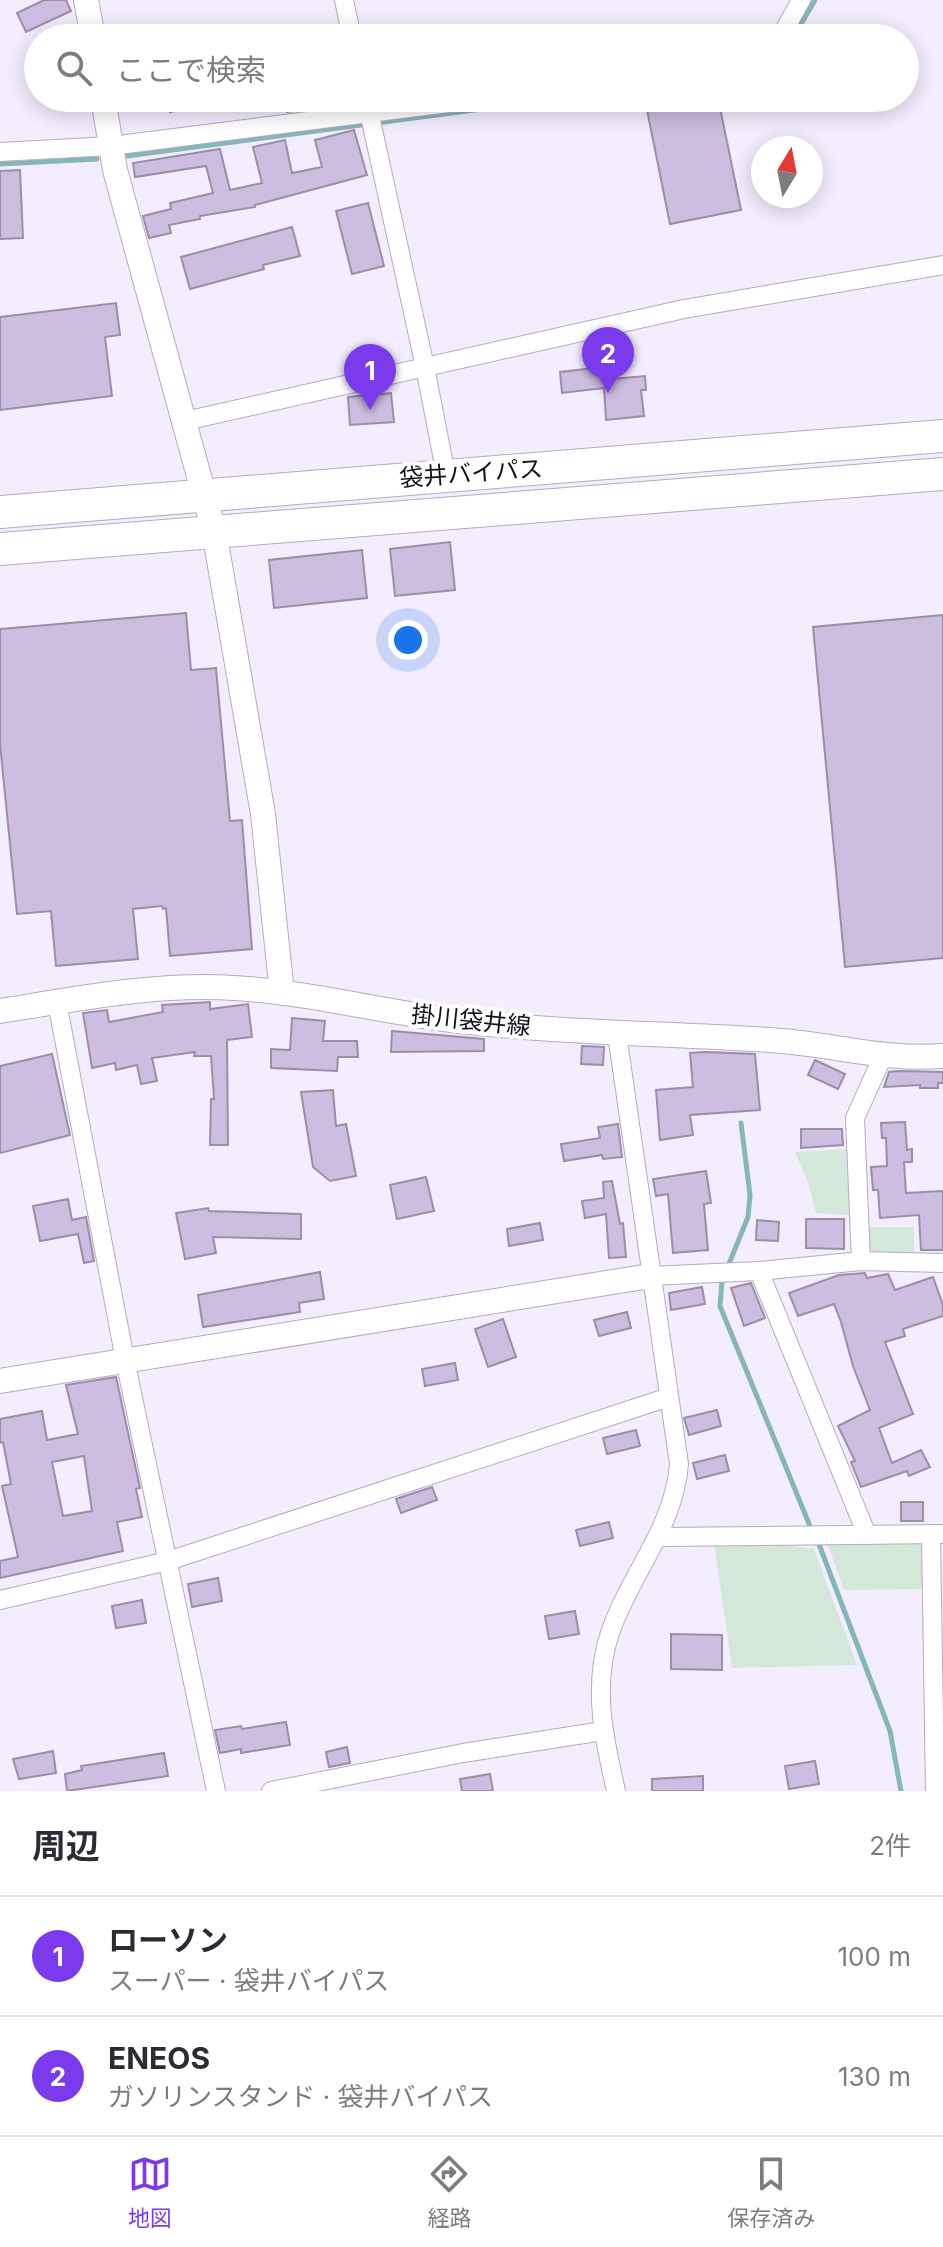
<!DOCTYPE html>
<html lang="ja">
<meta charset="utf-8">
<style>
:root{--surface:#fff;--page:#f2f2f3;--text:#2b2b33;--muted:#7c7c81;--line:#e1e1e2;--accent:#7c3aed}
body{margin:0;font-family:Inter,"Noto Sans JP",sans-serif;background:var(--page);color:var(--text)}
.compass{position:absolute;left:751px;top:136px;width:72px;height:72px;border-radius:50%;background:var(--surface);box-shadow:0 4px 20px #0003;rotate:10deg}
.you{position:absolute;left:408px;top:640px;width:28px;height:28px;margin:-20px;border:6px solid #fff;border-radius:50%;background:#1a73e8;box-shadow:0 0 0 12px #1a73e833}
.badge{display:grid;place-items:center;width:52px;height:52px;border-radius:50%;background:var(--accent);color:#fff;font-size:26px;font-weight:700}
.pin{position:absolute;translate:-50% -66px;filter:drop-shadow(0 2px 4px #0008)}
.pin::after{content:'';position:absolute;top:42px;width:28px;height:24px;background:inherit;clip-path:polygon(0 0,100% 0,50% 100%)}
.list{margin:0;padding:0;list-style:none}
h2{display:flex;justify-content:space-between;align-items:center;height:104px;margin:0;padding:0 32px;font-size:34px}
h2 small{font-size:26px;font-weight:400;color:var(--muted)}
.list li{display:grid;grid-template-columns:52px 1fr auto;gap:24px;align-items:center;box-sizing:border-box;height:120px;padding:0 32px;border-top:2px solid var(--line)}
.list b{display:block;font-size:30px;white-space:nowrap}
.list p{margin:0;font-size:26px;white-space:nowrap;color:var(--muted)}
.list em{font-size:26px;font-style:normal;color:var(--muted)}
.icon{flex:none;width:44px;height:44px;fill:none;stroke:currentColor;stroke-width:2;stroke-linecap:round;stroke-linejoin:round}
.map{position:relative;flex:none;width:943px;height:1791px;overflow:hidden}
.search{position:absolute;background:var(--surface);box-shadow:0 4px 20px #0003;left:24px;right:24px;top:24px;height:88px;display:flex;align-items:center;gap:20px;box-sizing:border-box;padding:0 28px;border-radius:44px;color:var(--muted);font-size:30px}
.sheet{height:344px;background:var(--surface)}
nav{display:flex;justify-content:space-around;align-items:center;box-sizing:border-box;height:112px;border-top:2px solid var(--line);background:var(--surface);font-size:22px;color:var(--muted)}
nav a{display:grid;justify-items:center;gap:4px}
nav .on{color:var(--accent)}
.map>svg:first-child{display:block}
</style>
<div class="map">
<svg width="943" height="1791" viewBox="0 0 943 1791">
<rect width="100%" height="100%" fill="#f4edfe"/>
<g fill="#d3e8d8">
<polygon points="849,1149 850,1215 816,1213 808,1182 795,1152"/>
<polygon points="866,1227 914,1227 914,1255 867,1256"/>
<polygon points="713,1536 814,1549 857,1665 732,1668"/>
<polygon points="924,1543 927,1589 844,1590 828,1545"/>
</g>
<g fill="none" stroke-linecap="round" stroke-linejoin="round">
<g stroke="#85b6b9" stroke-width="5">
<polyline points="793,38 815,0"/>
<polyline points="127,156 564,98"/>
<polyline points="0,164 97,159"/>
<polyline points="741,1123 750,1195 748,1217 722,1281 720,1306 812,1531"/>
<polyline points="817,1539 890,1731 901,1791"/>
</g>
</g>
<g fill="#ccbde1" stroke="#998fa8" stroke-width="2" fill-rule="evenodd">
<polygon points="44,0 66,0 71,11 26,32 17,13"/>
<polygon points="168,98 208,98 208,105 170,112"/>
<polygon points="284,98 337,98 337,105 287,112"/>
<polygon points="655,98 718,98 741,210 670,224 645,100"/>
<polygon points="354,130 367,175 255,205 255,207 200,216 200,219 169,225 171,233 149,238 143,216 171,209 170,203 213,193 206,166 135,177 133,163 220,149 230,190 262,183 253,147 285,140 292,173 322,167 315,140"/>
<polygon points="20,170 23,238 0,239 0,171"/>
<polygon points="368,203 384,266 352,274 336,211"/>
<polygon points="292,227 300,256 263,265 264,269 190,289 181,257"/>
<polygon points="116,303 120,335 105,337 112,396 0,410 0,317"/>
<polygon points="611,366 612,379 645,376 646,390 641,390 644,416 606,420 604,388 562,393 560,372"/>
<polygon points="391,393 394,422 350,425 348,397"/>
<polygon points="450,542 455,590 395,596 390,549"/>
<polygon points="362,550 367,598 274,608 269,560"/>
<polygon points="186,613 191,670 216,668 230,821 242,820 252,949 170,956 166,908 163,909 162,906 133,909 138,959 56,966 51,911 17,914 0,744 0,629"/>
<polygon points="943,615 943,958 845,967 813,627"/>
<polygon points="210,1002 210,1009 248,1004 252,1037 227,1040 228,1145 210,1145 211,1099 214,1099 211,1056 194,1056 195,1052 152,1058 157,1081 141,1084 137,1065 116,1070 115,1063 92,1068 83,1013 107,1010 109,1022 163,1012 162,1005"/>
<polygon points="292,1018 325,1021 323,1041 357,1041 358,1057 338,1057 337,1071 271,1068 271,1049 290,1050"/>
<polygon points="392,1031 484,1039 484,1051 391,1052"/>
<polygon points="582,1046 604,1047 603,1065 581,1064"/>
<polygon points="706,1052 755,1054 760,1110 690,1115 693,1135 660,1140 656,1090 693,1087 690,1053"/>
<polygon points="52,1054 70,1135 0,1153 0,1066"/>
<polygon points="815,1060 845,1074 838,1089 808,1075"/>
<polygon points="898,1071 943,1072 943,1083 938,1083 938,1088 920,1088 920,1085 884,1087 889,1072"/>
<polygon points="333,1090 336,1126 346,1124 356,1176 330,1181 313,1167 301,1092"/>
<polygon points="905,1122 907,1150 912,1149 912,1162 904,1162 906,1193 943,1191 943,1250 921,1250 919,1215 880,1218 878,1190 873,1190 871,1167 887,1166 886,1138 882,1138 881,1123"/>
<polygon points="618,1124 622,1157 603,1159 602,1155 564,1161 561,1144 600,1138 598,1127"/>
<polygon points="801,1129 842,1129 843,1145 801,1148"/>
<polygon points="706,1171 711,1203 704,1204 708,1250 673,1253 668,1194 656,1196 653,1179"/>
<polygon points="426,1177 434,1211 397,1219 390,1185"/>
<polygon points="612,1181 620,1224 623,1223 626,1257 609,1258 606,1214 585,1218 582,1201 604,1198 603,1182"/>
<polygon points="68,1199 72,1220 86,1217 94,1261 84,1263 78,1234 40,1241 33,1206"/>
<polygon points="208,1208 209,1211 301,1214 301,1239 213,1237 216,1253 185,1259 176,1213"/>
<polygon points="806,1219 844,1219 844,1249 806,1248"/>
<polygon points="757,1220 779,1222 778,1241 756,1240"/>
<polygon points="540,1223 543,1240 509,1246 507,1229"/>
<polygon points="320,1272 324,1299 299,1303 300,1312 203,1327 198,1295"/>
<polygon points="865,1273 867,1278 888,1274 895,1290 933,1277 943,1305 943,1316 903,1329 905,1336 885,1342 913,1414 879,1428 892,1463 921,1450 930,1467 909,1476 907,1471 861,1487 851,1462 855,1461 838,1426 870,1410 853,1366 841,1322 834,1304 798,1316 789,1293 839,1275"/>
<polygon points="751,1283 765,1318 744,1326 731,1288"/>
<polygon points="702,1287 705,1304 671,1310 669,1293"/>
<polygon points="627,1312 631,1328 599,1336 594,1320"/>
<polygon points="503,1319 516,1357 488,1367 475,1329"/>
<polygon points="455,1363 458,1380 425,1386 422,1369"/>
<path d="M116,1377L140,1488L136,1489L142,1517L117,1522L123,1551L0,1578V1561L18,1557L2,1486L11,1484L3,1442L0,1443V1419L42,1411L47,1440L78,1434L66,1385ZM84,1456L92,1511L63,1516L52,1462Z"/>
<polygon points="717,1410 721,1426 689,1435 684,1418"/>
<polygon points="636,1430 640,1446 607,1454 603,1438"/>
<polygon points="725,1455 729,1471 697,1479 693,1463"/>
<polygon points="432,1487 437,1500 401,1513 396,1499"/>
<rect x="901" y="1502" width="22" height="19"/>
<polygon points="609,1522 613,1538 580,1546 576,1530"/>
<polygon points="218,1578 222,1601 192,1607 188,1584"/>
<polygon points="142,1600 146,1623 116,1628 112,1606"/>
<polygon points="575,1611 579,1634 549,1639 545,1616"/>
<polygon points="671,1634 722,1635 722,1670 671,1669"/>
<polygon points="286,1722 290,1745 241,1753 241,1749 220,1753 215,1730 241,1726 242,1729"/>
<polygon points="347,1747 350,1763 329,1767 326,1752"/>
<polygon points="53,1751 56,1773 19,1779 13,1759"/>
<polygon points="164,1753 168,1776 67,1791 65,1774 82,1770 81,1766"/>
<polygon points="815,1761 819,1784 789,1789 785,1766"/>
<polygon points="490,1774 493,1791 462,1791 460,1779"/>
<polygon points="703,1776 703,1791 652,1791 652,1779"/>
</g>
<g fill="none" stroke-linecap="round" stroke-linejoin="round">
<defs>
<g id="street">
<polyline points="344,0 352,38"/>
<polyline points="780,38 801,0"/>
<polyline points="366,98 425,367 446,475"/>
<polyline points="0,152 111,146 488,98"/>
<polyline points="185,421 684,309 943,265"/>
<polyline points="57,1002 125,1360 216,1791"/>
<polyline points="861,1261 855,1118 883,1056"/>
<polyline points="759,1271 867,1535"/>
<polyline points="650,1276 759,1271 861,1261 943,1263"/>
<polyline points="931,1534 935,1791"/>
<polyline points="657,1537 943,1534"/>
<polyline points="0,1600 168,1561 669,1397"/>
<polyline points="271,1791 463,1753 603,1731"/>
<path d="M616,1791C604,1739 592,1686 610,1633C630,1574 674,1528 679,1464L617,1034"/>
</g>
<g id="secondary">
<polyline points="86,0 93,38"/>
<polyline points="103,98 115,170 214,531 263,814 282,993"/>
<path d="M0,1011C76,999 157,983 234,988C305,992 374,1010 444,1019C552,1033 660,1033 769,1040C828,1043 884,1061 943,1056"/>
<polyline points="0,1381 650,1276"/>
</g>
<g id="highway">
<polyline points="0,512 943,436"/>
<polyline points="0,549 943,474"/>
</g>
</defs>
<use href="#street" stroke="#b5aac4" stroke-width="20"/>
<use href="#secondary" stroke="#b5aac4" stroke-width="26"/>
<use href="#highway" stroke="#b5aac4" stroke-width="34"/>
<use href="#street" stroke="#fff" stroke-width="18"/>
<use href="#secondary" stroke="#fff" stroke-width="24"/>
<use href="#highway" stroke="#fff" stroke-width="32"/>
</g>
<g text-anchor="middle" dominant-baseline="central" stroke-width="8" stroke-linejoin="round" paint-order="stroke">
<g font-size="24" fill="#130f18" stroke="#fff">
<text transform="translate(471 473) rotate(-4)">袋井バイパス</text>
<text transform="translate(471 1020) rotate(6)">掛川袋井線</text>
</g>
</g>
</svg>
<svg class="compass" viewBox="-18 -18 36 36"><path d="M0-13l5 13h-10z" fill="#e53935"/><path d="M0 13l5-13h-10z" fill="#7c7c81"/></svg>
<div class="you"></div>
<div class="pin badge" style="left:370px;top:410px">1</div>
<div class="pin badge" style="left:608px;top:393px">2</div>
<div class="search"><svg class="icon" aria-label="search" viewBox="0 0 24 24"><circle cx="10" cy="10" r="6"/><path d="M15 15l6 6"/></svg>ここで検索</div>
</div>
<section class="sheet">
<h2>周辺<small>2件</small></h2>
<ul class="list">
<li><span class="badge">1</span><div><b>ローソン</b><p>スーパー · 袋井バイパス</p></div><em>100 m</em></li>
<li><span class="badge">2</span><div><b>ENEOS</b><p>ガソリンスタンド · 袋井バイパス</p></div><em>130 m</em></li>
</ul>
</section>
<nav>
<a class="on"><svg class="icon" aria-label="map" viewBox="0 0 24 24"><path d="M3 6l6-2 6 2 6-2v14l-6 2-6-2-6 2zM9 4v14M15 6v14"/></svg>地図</a>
<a><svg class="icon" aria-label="directions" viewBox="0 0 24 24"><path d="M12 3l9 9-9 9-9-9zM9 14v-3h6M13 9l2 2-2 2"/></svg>経路</a>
<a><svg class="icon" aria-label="saved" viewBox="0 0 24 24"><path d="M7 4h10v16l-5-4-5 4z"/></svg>保存済み</a>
</nav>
